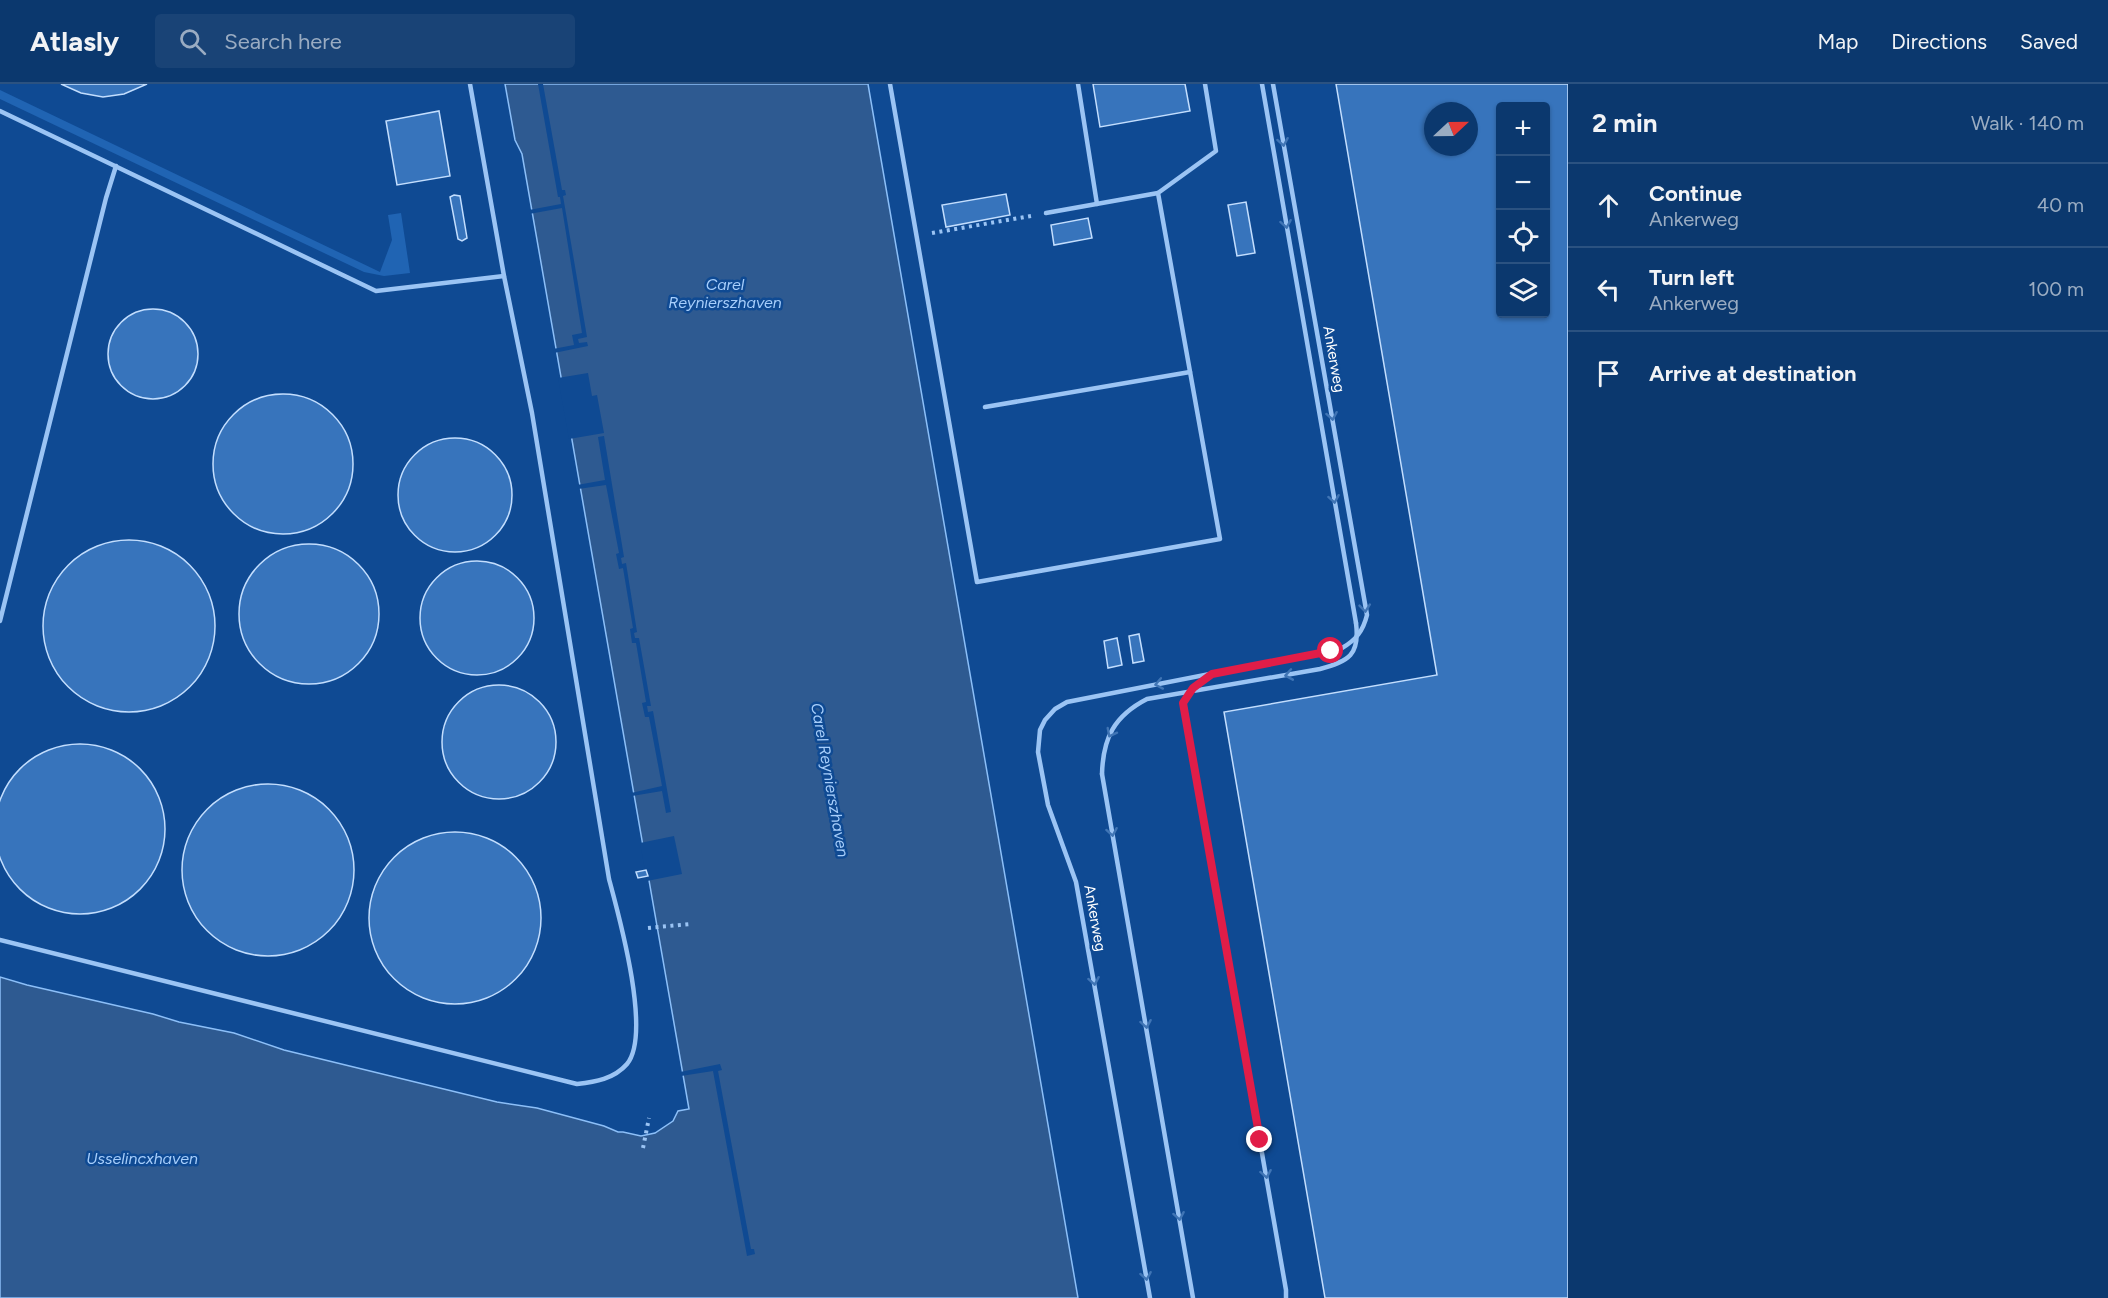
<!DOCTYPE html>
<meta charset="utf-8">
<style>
:root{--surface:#0b386e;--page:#194376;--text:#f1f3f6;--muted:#9aacc2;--line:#2b5281}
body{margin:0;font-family:Figtree,sans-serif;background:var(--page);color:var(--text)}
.controls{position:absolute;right:18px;top:18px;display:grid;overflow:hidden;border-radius:6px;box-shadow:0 2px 4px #0004}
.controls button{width:54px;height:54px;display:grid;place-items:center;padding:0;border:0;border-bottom:2px solid var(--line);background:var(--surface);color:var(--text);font:30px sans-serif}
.compass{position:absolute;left:1424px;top:18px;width:54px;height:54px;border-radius:50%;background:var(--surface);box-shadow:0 2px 4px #0004;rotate:68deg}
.stop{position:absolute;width:18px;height:18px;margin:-14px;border:4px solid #e11d48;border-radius:50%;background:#fff}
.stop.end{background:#e11d48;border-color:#fff;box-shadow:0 2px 6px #0008}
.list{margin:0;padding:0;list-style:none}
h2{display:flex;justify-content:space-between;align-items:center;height:78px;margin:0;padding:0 24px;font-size:26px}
h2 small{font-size:20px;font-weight:400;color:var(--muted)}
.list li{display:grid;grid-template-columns:39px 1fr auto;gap:18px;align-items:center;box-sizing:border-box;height:84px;padding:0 24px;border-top:2px solid var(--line)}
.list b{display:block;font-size:22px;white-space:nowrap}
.list p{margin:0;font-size:20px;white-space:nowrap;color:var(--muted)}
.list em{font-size:20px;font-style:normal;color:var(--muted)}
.icon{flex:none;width:33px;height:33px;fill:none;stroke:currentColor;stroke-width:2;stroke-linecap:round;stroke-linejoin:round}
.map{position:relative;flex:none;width:1568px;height:1214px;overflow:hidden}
header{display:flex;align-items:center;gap:36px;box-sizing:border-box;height:84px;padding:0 30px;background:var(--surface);border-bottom:2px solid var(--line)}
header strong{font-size:28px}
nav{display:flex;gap:33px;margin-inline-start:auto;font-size:21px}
.search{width:420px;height:54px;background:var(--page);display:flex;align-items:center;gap:15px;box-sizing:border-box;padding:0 21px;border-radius:6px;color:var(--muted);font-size:22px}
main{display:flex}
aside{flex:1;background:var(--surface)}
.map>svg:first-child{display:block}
</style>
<header>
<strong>Atlasly</strong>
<div class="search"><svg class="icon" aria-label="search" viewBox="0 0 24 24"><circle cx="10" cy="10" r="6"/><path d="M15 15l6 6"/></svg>Search here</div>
<nav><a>Map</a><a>Directions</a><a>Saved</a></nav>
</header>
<main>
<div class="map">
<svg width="1568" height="1214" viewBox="0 0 1568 1214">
<rect width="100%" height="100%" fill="#0f4a93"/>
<polygon fill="#2064b3" points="0,6 380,188 392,156 388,131 401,129 410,189 384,192 364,188 0,15"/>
<polygon fill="#2e5a91" stroke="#8cbff8" stroke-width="1.5" points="505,0 868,0 1078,1214 0,1214 0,893 27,901 153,930 179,938 234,949 284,966 497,1018 537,1024 604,1042 618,1048 623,1048 641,1052 655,1049 673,1037 678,1027 689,1025 522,70 515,56"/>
<g fill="#0f4a93">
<polygon points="538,0 543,0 562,106 565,106 566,111 563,112 587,253 578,255 579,259 587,258 588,262 554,269 553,265 574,261 572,251 582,249 562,124 529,130 529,126 561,120 560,113 558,113"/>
<polygon points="588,289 592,312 597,311 604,349 569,355 558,294"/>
<polygon points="604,352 624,473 621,474 622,480 626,479 637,548 634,549 635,554 639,554 651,622 647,622 648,628 653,627 671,728 666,729 662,707 632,712 631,709 662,702 649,633 645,633 642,619 646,618 636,559 632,559 630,545 633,544 623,484 619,485 616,470 619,469 606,401 578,405 577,401 605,396 598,353"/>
<polygon points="674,752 682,790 647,797 640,759"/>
<polygon points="720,980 722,986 718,987 751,1165 754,1165 755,1170 747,1172 713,987 681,992 680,988"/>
</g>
<g fill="#3774bc" stroke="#c3defe" stroke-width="1.5" fill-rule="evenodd">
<polygon points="61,0 147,0 124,10 103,13 81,9"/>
<polygon points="1093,0 1185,0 1190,27 1100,43"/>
<path d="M1336,0H1568V1214H1325L1224,628L1437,591ZM1500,22H1546V230H1500ZM1433,27H1469V63H1433Z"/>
<polygon points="439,27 450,92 397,101 386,37"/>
<polygon points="1006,110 1010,131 946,143 942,121"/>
<polygon points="454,111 460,112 467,154 462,157 458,155 450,113"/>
<polygon points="1246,118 1255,169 1237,172 1228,121"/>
<polygon points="1088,134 1092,154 1054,161 1051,141"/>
<circle cx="153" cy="270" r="45"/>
<circle cx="283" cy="380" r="70"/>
<circle cx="455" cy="411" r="57"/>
<circle cx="129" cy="542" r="86"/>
<circle cx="309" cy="530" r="70"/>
<circle cx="477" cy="534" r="57"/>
<polygon points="1139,550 1144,577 1133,579 1129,552"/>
<polygon points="1117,554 1122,581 1108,584 1104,557"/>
<circle cx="499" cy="658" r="57"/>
<circle cx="80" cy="745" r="85"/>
<circle cx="268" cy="786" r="86"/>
<circle cx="455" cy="834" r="86"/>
<polygon points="646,786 648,792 638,794 636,788"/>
</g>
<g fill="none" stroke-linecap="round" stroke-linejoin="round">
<g stroke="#9bc4f4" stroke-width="4" stroke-dasharray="3 4.5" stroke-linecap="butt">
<polyline points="932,149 1031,132"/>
<polyline points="648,844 690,840"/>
<polyline points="643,1064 649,1034"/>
</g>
<g stroke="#9bc4f4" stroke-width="4.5">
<polyline points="890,0 977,498 1220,455 1158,109 1216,67 1205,0"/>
<polyline points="1078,0 1097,120"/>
<polyline points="1262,0 1356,539"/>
<polyline points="0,27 376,207 504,192"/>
<polyline points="1046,129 1158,109"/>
<polyline points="985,323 1190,288"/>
<polyline points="0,537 106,114 116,82"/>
<polyline points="1210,591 1193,604 1183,619 1286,1206 1286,1214"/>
<polyline points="1102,690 1193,1214"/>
<path d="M0,856L577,1000C595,998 614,995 627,980C652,950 619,832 609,795L532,329L504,192L470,0"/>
<path d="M1150,1214L1076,798L1048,721L1038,668L1040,646L1045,636L1055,625L1067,618L1342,564C1356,556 1363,547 1367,531L1273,0"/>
</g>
<path stroke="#9bc4f4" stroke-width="4.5" d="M1102,690C1103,654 1114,632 1147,615L1320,585C1349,577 1360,571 1356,539"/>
</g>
<defs><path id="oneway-chevron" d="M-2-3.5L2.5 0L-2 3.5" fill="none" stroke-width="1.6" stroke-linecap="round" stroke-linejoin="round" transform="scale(1.5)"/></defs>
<g stroke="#4075b5">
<use href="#oneway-chevron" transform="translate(1283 58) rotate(80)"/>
<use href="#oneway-chevron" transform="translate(1286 140) rotate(80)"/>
<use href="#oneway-chevron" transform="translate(1332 332) rotate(80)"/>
<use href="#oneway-chevron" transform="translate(1334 415) rotate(80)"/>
<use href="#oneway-chevron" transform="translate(1365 524) rotate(84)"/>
<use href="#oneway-chevron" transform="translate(1289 591) rotate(170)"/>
<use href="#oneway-chevron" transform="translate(1159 600) rotate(169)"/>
<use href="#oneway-chevron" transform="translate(1111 649) rotate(117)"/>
<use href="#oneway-chevron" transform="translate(1112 748) rotate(80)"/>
<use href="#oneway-chevron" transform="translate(1094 897) rotate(80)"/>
<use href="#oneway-chevron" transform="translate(1146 940) rotate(80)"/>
<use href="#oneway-chevron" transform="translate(1266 1090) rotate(80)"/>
<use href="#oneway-chevron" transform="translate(1179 1132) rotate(80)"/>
<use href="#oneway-chevron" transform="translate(1146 1192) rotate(80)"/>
</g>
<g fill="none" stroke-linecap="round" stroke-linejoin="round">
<polyline stroke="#e11d48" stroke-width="8" points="1260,1056 1183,619 1193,604 1212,590 1331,567"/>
</g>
<g text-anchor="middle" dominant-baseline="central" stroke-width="5" stroke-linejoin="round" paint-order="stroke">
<g font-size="15" fill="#fff" stroke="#0f4a93">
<text transform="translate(1334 275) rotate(80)">Ankerweg</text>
<text transform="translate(1095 834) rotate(80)">Ankerweg</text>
</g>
<g font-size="16" font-style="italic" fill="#a7cefb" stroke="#0f4a93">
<text x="725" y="200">Carel<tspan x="725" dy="18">Reynierszhaven</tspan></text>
<text transform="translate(830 696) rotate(80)">Carel Reynierszhaven</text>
<text x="142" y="1074">Usselincxhaven</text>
</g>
</g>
</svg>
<div class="controls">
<button>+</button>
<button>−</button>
<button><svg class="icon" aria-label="locate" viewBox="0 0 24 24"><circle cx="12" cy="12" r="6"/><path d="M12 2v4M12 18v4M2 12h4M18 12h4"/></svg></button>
<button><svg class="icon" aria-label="layers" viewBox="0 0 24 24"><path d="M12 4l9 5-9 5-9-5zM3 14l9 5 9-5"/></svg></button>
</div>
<svg class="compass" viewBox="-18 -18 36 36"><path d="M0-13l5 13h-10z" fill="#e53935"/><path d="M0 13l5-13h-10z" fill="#9aacc2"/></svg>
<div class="stop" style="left:1331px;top:567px"></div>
<div class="stop end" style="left:1260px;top:1056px"></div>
</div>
<aside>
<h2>2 min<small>Walk · 140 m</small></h2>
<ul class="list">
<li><svg class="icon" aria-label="ahead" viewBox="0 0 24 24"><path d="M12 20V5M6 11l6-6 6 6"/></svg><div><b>Continue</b><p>Ankerweg</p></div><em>40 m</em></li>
<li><svg class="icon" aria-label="left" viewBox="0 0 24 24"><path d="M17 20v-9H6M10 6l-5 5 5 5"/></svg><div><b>Turn left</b><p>Ankerweg</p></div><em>100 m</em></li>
<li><svg class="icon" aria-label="arrive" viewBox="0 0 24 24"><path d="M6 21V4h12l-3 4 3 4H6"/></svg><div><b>Arrive at destination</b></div></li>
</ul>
</aside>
</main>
